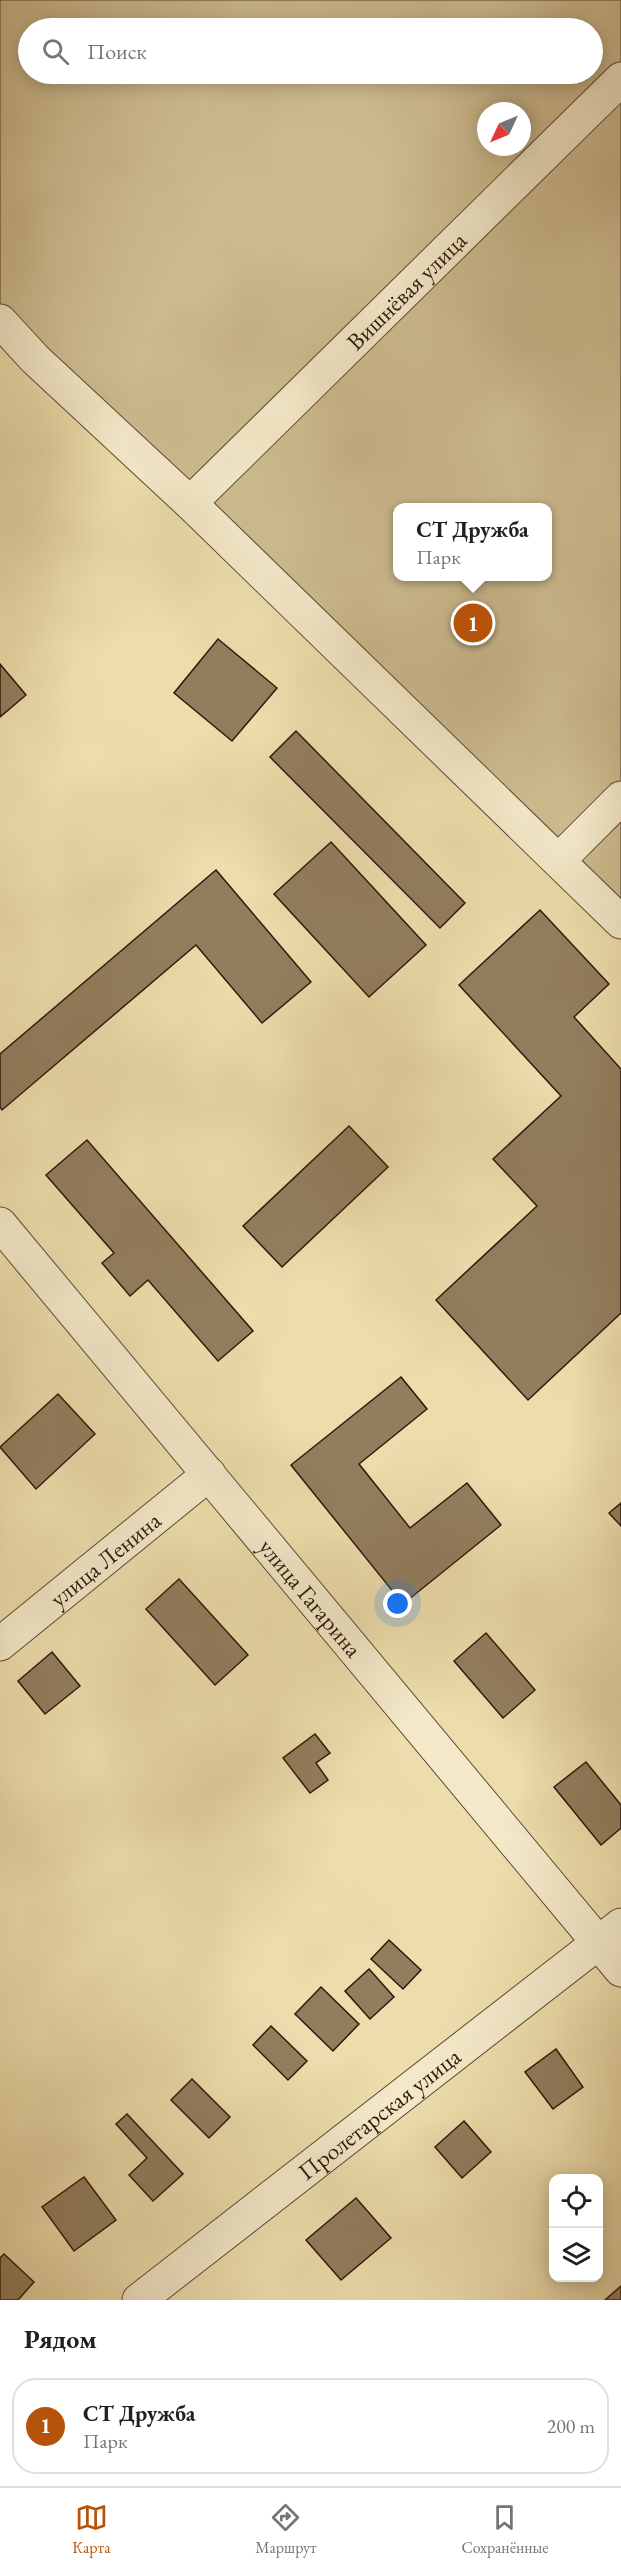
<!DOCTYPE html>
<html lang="ru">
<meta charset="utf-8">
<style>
:root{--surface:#fff;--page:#f2f2f2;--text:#202124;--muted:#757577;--line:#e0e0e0;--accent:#b45309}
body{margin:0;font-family:"EB Garamond",serif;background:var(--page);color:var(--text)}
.controls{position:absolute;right:18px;bottom:18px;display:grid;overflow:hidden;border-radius:12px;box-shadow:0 3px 15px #0003}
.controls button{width:54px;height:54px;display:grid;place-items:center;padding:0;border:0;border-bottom:2px solid var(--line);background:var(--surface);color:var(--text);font:30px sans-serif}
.compass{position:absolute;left:477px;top:102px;width:54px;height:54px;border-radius:50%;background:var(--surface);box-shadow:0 3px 15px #0003;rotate:226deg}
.you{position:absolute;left:398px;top:1604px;width:21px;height:21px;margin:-15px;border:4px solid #fff;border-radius:50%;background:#1a73e8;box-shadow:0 0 0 9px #1a73e833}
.badge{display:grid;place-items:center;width:39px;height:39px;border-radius:50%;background:var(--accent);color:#fff;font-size:20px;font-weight:700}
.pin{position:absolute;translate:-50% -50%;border:3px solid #fff;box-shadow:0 2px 6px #0006}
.popup{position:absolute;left:393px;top:503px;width:159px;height:78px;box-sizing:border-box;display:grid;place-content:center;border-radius:12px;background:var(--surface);filter:drop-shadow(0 2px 4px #0005);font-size:20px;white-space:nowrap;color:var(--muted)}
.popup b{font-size:22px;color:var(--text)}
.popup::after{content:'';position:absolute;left:50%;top:100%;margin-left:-12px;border:12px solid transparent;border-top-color:var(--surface)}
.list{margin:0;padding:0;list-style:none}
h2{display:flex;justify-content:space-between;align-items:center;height:78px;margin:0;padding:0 24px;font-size:26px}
h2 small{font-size:20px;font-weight:400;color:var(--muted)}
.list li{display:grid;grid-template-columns:39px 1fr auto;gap:18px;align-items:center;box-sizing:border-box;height:96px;margin:0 12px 12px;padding:0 12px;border:2px solid var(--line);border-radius:24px}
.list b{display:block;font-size:22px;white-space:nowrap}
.list p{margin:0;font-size:20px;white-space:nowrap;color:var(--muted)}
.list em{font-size:20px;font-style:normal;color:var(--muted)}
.icon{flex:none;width:33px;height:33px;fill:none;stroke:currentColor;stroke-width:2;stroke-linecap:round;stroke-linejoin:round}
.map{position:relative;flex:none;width:621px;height:2300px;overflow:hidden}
.search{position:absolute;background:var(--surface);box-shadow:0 3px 15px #0003;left:18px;right:18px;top:18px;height:66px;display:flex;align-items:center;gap:15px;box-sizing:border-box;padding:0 21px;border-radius:33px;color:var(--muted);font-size:22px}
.sheet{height:186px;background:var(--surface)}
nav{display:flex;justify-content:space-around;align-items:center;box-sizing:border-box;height:84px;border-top:2px solid var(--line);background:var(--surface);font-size:16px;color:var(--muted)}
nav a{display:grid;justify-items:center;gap:3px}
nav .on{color:var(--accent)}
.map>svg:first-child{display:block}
</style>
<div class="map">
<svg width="621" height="2300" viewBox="0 0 621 2300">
<rect width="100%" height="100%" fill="#edddac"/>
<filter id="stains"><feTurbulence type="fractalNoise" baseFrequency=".00333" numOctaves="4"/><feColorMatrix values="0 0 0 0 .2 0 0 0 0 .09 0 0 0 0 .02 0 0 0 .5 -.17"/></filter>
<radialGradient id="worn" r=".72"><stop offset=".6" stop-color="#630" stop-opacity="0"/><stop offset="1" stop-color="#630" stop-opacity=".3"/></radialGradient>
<path fill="#cdbc90" stroke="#7e6a4c" stroke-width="1.5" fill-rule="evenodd" d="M0,0H621V905L27,341L0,305ZM28,28H592V74H28ZM486,111H522V147H486ZM398,508H548V576H398Z"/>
<g fill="#927e5e" stroke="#301809" stroke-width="1.5">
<polygon points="218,639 277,688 232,741 174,693"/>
<polygon points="0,664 26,695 0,717"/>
<polygon points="296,731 465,903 440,928 270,757"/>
<polygon points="331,842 426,945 369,997 274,894"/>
<polygon points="216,870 311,982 262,1023 196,945 2,1110 0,1107 0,1054"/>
<polygon points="540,910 609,984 574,1017 621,1069 621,1313 528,1400 436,1300 537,1206 493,1159 561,1096 459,985"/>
<polygon points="349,1126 388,1167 282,1267 243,1226"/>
<polygon points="87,1140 253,1331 218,1361 148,1280 130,1296 102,1263 114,1253 46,1175"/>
<polygon points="401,1377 427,1409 359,1464 410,1528 467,1483 501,1525 403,1604 291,1465"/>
<polygon points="58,1394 95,1434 36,1489 0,1447"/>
<polygon points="621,1503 621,1526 609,1513"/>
<polygon points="179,1579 248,1655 215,1685 146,1609"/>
<polygon points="486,1633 535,1690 503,1718 454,1661"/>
<polygon points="52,1652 80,1686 45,1714 18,1681"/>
<polygon points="315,1734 330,1753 316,1763 328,1780 310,1793 283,1758"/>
<polygon points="586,1762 621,1805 621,1828 601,1845 554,1787"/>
<polygon points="389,1940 421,1970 403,1989 371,1959"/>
<polygon points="369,1969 394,1997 370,2019 345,1991"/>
<polygon points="321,1987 359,2024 333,2051 295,2014"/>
<polygon points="271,2026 307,2061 288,2080 253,2045"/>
<polygon points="556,2049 583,2087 553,2109 525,2072"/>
<polygon points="192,2079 230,2117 209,2138 171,2100"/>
<polygon points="127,2114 183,2174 153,2201 129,2175 147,2158 116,2124"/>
<polygon points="464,2121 491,2152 462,2178 435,2147"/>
<polygon points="84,2177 116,2220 74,2251 42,2207"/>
<polygon points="356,2198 391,2238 341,2280 306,2240"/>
<polygon points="4,2254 34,2282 18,2300 0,2300 0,2258"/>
<polygon points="621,2286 621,2300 605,2300"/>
</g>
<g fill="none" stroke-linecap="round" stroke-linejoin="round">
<defs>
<g id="minor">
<polyline points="0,321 35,359 190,503 621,922"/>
<path id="s1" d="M190,503L621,79"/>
<polyline points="559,860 621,798"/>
<path id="s2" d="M0,1224L621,1970"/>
<path id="s3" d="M0,1644L209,1474"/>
<path id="s4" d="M139,2300L621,1925"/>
</g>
</defs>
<use href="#minor" stroke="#5f4932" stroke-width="35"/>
<use href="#minor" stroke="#f3e9c9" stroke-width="33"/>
</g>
<g text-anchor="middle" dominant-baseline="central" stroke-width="4.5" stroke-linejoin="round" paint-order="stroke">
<g font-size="24" fill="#301809" stroke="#f3e9c9">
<text stroke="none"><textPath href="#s1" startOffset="303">Вишнёвая улица</textPath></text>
<text stroke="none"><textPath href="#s3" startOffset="135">улица Ленина</textPath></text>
<text stroke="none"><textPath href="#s2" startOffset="486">улица Гагарина</textPath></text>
<text stroke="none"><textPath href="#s4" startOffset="304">Пролетарская улица</textPath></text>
</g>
</g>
<rect width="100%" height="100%" filter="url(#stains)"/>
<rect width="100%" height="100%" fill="url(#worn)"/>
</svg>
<div class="controls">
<button><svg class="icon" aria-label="locate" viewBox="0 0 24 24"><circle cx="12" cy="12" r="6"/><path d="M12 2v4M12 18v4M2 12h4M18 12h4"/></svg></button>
<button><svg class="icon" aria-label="layers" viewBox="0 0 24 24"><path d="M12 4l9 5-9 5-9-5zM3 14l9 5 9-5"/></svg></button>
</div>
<svg class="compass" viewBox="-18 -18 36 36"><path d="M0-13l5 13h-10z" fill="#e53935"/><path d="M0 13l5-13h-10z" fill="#757577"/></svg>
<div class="you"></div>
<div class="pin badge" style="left:473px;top:623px">1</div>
<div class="popup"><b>СТ Дружба</b>Парк</div>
<div class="search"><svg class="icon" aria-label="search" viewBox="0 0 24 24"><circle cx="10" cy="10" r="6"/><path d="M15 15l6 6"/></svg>Поиск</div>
</div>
<section class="sheet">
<h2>Рядом<small></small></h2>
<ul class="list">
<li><span class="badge">1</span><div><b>СТ Дружба</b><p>Парк</p></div><em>200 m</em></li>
</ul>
</section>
<nav>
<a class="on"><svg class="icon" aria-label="map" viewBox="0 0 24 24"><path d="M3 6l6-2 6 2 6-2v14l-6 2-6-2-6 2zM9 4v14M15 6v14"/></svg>Карта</a>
<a><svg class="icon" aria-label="directions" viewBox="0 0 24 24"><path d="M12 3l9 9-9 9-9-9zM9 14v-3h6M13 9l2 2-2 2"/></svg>Маршрут</a>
<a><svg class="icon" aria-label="saved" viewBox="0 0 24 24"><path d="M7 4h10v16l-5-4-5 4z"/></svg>Сохранённые</a>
</nav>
